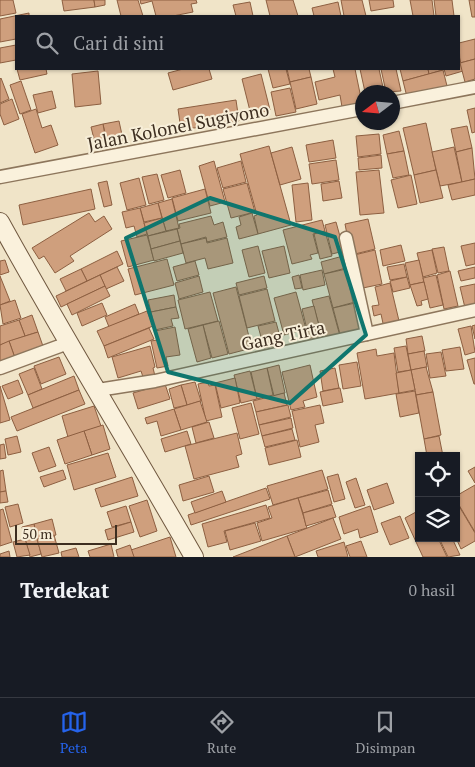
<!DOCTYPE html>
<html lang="id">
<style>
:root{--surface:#171b24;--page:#20242c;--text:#f1f3f6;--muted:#9ea1a6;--line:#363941;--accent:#2563eb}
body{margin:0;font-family:"PT Serif",serif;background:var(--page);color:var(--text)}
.controls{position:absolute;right:15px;bottom:15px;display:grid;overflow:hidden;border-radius:0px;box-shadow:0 1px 4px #0004}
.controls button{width:45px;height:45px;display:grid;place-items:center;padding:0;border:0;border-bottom:1px solid var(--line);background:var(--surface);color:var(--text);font:25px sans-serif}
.compass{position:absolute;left:355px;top:85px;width:45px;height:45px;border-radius:50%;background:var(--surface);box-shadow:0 1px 4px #0004;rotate:254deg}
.scale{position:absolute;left:15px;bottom:12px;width:102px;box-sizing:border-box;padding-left:5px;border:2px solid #3d2e20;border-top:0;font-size:14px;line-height:18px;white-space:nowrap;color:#3d2e20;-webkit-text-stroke:4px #f7eed8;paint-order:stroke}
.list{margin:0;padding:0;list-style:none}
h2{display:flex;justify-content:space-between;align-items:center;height:65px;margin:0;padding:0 20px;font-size:21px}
h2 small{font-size:16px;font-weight:400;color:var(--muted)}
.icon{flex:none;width:28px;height:28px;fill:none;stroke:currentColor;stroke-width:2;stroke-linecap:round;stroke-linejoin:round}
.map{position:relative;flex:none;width:475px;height:557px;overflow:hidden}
.search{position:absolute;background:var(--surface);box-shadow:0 1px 4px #0004;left:15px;right:15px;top:15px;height:55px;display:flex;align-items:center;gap:12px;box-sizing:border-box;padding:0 18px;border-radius:0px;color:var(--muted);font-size:19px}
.sheet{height:140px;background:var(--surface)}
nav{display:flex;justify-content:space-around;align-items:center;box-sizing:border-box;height:70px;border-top:1px solid var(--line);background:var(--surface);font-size:14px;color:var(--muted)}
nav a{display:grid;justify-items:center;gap:2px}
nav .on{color:var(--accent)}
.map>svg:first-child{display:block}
</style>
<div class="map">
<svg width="475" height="557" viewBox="0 0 475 557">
<rect width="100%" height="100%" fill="#f0e4c8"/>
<g fill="#cf9f7d" stroke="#8d5f41">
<polygon points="0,0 13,0 16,13 0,16"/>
<polygon points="62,0 94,0 95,7 64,11"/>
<polygon points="94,0 105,0 105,5 95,7"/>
<polygon points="117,0 138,0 143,16 121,16"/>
<polygon points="140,0 196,0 197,3 191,4 193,12 173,16 156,16 152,1 141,4"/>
<polygon points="266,0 293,0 298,16 270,16"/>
<polygon points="341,0 362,0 366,16 344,16"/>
<polygon points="369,0 393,0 394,7 371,11"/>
<polygon points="410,0 432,0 434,16 413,16"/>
<polygon points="434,0 452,0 454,16 436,16"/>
<polygon points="469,0 475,0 475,17 472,17"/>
<polygon points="250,2 253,16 236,16 233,5"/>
<polygon points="338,2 341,16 314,16 312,8"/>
<polygon points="29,13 29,16 16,16 16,39 0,42 0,19"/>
<polygon points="475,39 475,59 460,63 459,43"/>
<polygon points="16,45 16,63 16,60 0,63 0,48"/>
<polygon points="459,56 463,71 446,76 444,69 459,69"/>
<polygon points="475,59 475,79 465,82 460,63"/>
<polygon points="17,69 46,69 47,74 20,80"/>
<polygon points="183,69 209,69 212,79 173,90 168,73"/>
<polygon points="268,69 286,69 290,84 273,88"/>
<polygon points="287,69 309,69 311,77 290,82"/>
<polygon points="333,69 355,69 362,103 342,107 340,95 319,100 315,82 335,77"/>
<polygon points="360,69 379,69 384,92 365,92"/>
<polygon points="381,69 396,69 401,91 386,92"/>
<polygon points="400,69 428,69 429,74 403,81"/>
<polygon points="428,69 442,69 443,70 429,74"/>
<polygon points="443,70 447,86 407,97 403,81"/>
<polygon points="98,71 101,104 75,107 72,74"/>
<polygon points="261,74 270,110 251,115 242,79"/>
<polygon points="311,77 317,104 296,109 290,82"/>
<polygon points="1,78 9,99 0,103 0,79"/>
<polygon points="21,81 31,110 20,114 10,85"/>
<polygon points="290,88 296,112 276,116 271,92"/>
<polygon points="52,91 56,108 38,113 33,95"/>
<polygon points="12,99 19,119 4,125 0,114 0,104"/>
<polygon points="236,100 239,121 181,130 178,109"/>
<polygon points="475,108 475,132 472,133 467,110"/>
<polygon points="36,109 42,128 51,125 58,145 35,153 22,114"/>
<polygon points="119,121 124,144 108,147 103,124"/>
<polygon points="426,123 436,170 414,175 403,128"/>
<polygon points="103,124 106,141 95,143 91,127"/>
<polygon points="467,126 472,148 456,152 451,129"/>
<polygon points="399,131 404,151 387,154 383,135"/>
<polygon points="379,134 381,154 358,157 356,136"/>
<polygon points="333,140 336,158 309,162 306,145"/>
<polygon points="269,146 291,225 258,234 254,216 257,215 240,154"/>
<polygon points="292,147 301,179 280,185 271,153"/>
<polygon points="454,147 462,182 440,186 432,152"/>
<polygon points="472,148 475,179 462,182 456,152"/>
<polygon points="404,151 409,175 393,178 387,154"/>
<polygon points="381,155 382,168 359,170 358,158"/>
<polygon points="336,160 339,180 312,184 309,164"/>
<polygon points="214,161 225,202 210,206 199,166"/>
<polygon points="241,161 246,182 223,188 217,168"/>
<polygon points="180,170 186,193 168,198 161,175"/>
<polygon points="379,170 384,213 360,215 356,172"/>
<polygon points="436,170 443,198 420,203 414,175"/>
<polygon points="157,174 164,200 149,204 142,177"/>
<polygon points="411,175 417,204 398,208 391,180"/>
<polygon points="139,178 146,205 127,210 120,183"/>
<polygon points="475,179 475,195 452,200 448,185"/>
<polygon points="107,181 112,205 104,207 98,183"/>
<polygon points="339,181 342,198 323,201 321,184"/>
<polygon points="247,183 255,212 231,218 223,189"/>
<polygon points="308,183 312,220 296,222 292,185"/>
<polygon points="91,189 95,209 23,225 19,205"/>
<polygon points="205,189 211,213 178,221 172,198"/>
<polygon points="172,199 179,228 166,231 158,203"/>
<polygon points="158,203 162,218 144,222 140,208"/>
<polygon points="140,208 147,234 137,237 134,226 126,228 122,212"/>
<polygon points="89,213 95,222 104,216 112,229 70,256 74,261 55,273 44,256 39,259 32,248"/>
<polygon points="252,213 258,234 239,239 236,227 241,225 239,217"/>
<polygon points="211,216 214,225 223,222 227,237 207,242 206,237 181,244 177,229 180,228 179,224"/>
<polygon points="162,218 166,231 148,236 144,223"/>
<polygon points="368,219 375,249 351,255 345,224"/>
<polygon points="322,220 325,231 313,234 318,253 310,255 312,259 292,264 283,230"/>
<polygon points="336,222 344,251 332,254 325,225"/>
<polygon points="177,229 180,241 151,249 148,236"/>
<polygon points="325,231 332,256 320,259 314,234"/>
<polygon points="147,235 154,260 128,267 121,241"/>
<polygon points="206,238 207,243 227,238 233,263 208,269 205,258 186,263 181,244"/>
<polygon points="180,241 183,253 154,261 151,249"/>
<polygon points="475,243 475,264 466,266 461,246"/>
<polygon points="401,245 405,261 383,266 380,250"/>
<polygon points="258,246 265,273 249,277 242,250"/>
<polygon points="284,246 290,273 269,278 262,251"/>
<polygon points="444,247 449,271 438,273 432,249"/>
<polygon points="375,250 382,284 358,289 350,256"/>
<polygon points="432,250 437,273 423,277 417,253"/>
<polygon points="117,251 123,264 87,281 81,269"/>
<polygon points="343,256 346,268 324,274 321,262"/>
<polygon points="167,259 174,285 135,295 128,269"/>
<polygon points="5,260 9,272 0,275 0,261"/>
<polygon points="419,260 424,282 410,285 405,263"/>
<polygon points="195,261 199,275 177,281 173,267"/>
<polygon points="404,264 407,277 390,280 387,267"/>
<polygon points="117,267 124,281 106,289 100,275"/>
<polygon points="475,267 475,278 461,281 458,271"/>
<polygon points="81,269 87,281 66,291 60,279"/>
<polygon points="346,269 355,302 333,308 324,274"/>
<polygon points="322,270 325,285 303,290 300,275"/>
<polygon points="450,271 458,306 444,309 437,275"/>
<polygon points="100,275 105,286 61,307 56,296"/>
<polygon points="299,275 302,288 295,289 292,277"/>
<polygon points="436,275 443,305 430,308 423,278"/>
<polygon points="0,276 10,301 0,305"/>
<polygon points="199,276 203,292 179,299 175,283"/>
<polygon points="264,276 267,288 239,295 236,283"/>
<polygon points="407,277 410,288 393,292 390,281"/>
<polygon points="424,282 428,299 421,301 422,305 417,306 410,285"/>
<polygon points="390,283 400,325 384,328 381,314 374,316 372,306 379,305 375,287"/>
<polygon points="475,284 475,309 466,312 460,287"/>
<polygon points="105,286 110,296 72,315 67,304"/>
<polygon points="236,287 252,348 229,354 213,293"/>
<polygon points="267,289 275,321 247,328 239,296"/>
<polygon points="210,292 218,321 185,329 178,300"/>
<polygon points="296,292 306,329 284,335 274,298"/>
<polygon points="174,295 176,307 151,312 148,300"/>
<polygon points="329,296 340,336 323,340 312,300"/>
<polygon points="15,300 21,318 3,324 0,305"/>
<polygon points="102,303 107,315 82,326 77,313"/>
<polygon points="355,303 363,332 341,338 333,308"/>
<polygon points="135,304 139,314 109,327 105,317"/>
<polygon points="314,306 323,342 311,346 302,309"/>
<polygon points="176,307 179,318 171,319 173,326 155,330 151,312"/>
<polygon points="147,311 153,326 104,346 97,331"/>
<polygon points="32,315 38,332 25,336 19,320"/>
<polygon points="19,320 25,336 0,345 0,326"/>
<polygon points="219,321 228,354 212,358 203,325"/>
<polygon points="276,322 282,344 264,348 258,326"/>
<polygon points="203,325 211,358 197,362 188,329"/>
<polygon points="475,325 475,339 472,326"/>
<polygon points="471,326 475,352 465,355 458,329"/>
<polygon points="175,327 180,355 166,357 168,366 157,368 151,341 157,340 155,331"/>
<polygon points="149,328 154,339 108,358 104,346"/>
<polygon points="38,332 44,349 15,358 9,341"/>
<polygon points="422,336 425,351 408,354 406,339"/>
<polygon points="9,341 15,358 0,364 0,345"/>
<polygon points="150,346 155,367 153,368 155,376 144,380 141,371 118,378 112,357"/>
<polygon points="406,346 411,370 398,372 394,348"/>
<polygon points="460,347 464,369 446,371 442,350"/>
<polygon points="376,349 377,356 394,353 399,393 365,399 357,353"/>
<polygon points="424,351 427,367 411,370 408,354"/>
<polygon points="441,352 446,376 430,378 426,354"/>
<polygon points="59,357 66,374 41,384 34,366"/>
<polygon points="475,358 475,384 474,384 467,360"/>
<polygon points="357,362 361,386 343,389 339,365"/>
<polygon points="279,365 285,393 274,396 267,368"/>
<polygon points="310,365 317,397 303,401 305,407 291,410 282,372"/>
<polygon points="426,367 433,392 416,395 411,370"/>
<polygon points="34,368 42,389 28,395 19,374"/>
<polygon points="267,368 273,395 257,399 251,372"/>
<polygon points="335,368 339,388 323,391 320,371"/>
<polygon points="411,370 415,390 399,393 396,373"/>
<polygon points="250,371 257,399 241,403 234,375"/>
<polygon points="74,376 79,390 33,408 28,395"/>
<polygon points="235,378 240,403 221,408 215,383"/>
<polygon points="18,380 23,393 8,399 2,386"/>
<polygon points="195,382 201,401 187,405 181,385"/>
<polygon points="208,382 209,386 215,385 222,417 206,421 198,384"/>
<polygon points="165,384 170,399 138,409 133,393"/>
<polygon points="181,385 187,405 174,408 169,389"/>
<polygon points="0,386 10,420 0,423"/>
<polygon points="340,388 343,402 323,406 320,392"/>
<polygon points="79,390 85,404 17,431 11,417"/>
<polygon points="415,391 419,413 400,417 396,394"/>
<polygon points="433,392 441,435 424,439 416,395"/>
<polygon points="284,393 287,405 256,412 253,401"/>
<polygon points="200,401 207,422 181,430 174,409"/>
<polygon points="251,403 259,434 240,439 232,408"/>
<polygon points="288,405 291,417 259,425 256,412"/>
<polygon points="320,405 324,423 315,425 319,442 300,447 292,411"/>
<polygon points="94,406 101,426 68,437 62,416"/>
<polygon points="174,409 181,430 161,436 157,421 147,424 145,418"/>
<polygon points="291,418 293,428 262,436 259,425"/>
<polygon points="209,422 214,438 196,443 192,427"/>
<polygon points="103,425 110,449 92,455 84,431"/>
<polygon points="292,429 295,440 265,447 262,436"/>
<polygon points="84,431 92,455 65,464 57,440"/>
<polygon points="187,431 191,444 165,452 161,439"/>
<polygon points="237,433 242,454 236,456 239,467 194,479 185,446"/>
<polygon points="17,436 21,452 8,455 5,439"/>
<polygon points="439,436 443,456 427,456 424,439"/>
<polygon points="297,440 301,457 269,465 265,448"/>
<polygon points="4,444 6,458 0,459 0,445"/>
<polygon points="49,447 56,466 39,472 32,453"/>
<polygon points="108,453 116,477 74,490 67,465"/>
<polygon points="475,467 475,483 468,471"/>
<polygon points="3,470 6,491 0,492 0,471"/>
<polygon points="63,470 66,479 44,487 40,477"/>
<polygon points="322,470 328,489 273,505 267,486"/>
<polygon points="338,474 345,499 334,502 327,477"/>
<polygon points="209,476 214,492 183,501 179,485"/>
<polygon points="132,477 138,496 101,507 95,489"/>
<polygon points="356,478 365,505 355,508 346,482"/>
<polygon points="387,483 394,503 374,510 367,490"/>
<polygon points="475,485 475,532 456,500 456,496"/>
<polygon points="266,488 270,499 191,525 188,515"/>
<polygon points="328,490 332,504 303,513 298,498"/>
<polygon points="6,491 8,502 0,503 0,492"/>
<polygon points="222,491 226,502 195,513 191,502"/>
<polygon points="298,498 307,528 262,541 257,523 272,518 268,507"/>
<polygon points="147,500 157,531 140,537 129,506"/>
<polygon points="456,501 475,533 475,541 461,549 456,538"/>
<polygon points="18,504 23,523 10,527 5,507"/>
<polygon points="266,505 270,518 224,531 227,542 208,547 202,524"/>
<polygon points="332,505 336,517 306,526 303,513"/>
<polygon points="126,506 131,522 112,527 107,512"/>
<polygon points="370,506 378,532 360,538 358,529 344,534 339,517"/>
<polygon points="3,509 12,542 0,546 0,510"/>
<polygon points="416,512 419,518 419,538 438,538 447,557 423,557 405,518"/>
<polygon points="400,516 409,538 390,545 381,523"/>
<polygon points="333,518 341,539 295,557 287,536"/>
<polygon points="52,519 56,535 37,539 34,524"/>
<polygon points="131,522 134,532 108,540 105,530"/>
<polygon points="255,523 261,541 230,550 225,531"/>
<polygon points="34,524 41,554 30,557 22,527"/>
<polygon points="54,535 59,553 42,557 37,539"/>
<polygon points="287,536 295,557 233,557"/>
<polygon points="170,537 176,557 134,557 131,550"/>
<polygon points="439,538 452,538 460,555 448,557"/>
<polygon points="25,539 30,555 17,557 13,542"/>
<polygon points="361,541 367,557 350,557 346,546"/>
<polygon points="344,542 348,557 318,557 316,551"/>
<polygon points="111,544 114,557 90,557 88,551"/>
<polygon points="130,545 134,557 118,557 116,550"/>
<polygon points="76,548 79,557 62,557 61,552"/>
<polygon points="9,551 10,557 0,557 0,554"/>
</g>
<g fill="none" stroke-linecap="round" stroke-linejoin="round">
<defs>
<g id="minor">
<polyline points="392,103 475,87"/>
<polyline points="0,177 362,109"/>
<polyline points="346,238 367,334"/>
<polyline points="0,368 68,343"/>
<polyline points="98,390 155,381 475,310"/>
</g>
<path id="secondary" d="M0,222C62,335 130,445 194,557"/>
</defs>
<use href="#minor" stroke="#8d765c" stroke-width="15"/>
<use href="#secondary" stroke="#6f573f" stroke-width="20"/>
<use href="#minor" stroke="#faf1dc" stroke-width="12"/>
<use href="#secondary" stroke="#faf1dc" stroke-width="18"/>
</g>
<path fill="#0f766e" fill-opacity="0.2" stroke="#0f766e" stroke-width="4" stroke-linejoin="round" d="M210,198L335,237L366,335L290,403L168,372L126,238Z"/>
<g text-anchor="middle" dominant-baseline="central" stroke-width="4" stroke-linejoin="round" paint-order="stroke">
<g font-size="18" fill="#3d2e20" stroke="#f7eed8">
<text transform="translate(178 126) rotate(-11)">Jalan Kolonel Sugiyono</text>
<text transform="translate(283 335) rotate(-12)">Gang Tirta</text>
</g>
</g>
</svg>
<div class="controls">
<button><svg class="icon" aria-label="locate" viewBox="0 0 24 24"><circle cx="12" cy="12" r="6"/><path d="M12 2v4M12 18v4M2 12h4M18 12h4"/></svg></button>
<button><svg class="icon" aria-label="layers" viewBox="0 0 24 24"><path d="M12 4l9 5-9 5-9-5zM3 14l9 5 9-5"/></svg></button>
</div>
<svg class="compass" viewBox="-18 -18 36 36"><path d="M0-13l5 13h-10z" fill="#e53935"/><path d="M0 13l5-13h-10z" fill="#9ea1a6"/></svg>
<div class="scale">50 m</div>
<div class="search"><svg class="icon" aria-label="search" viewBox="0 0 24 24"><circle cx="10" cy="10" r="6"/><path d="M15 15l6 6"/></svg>Cari di sini</div>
</div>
<section class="sheet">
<h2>Terdekat<small>0 hasil</small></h2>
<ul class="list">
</ul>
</section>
<nav>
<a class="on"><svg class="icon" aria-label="map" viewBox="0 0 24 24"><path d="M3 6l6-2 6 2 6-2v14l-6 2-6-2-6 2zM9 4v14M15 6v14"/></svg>Peta</a>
<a><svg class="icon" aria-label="directions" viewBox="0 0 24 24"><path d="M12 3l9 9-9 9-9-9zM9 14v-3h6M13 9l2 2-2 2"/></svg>Rute</a>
<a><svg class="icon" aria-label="saved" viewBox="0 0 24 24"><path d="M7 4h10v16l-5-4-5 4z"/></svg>Disimpan</a>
</nav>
